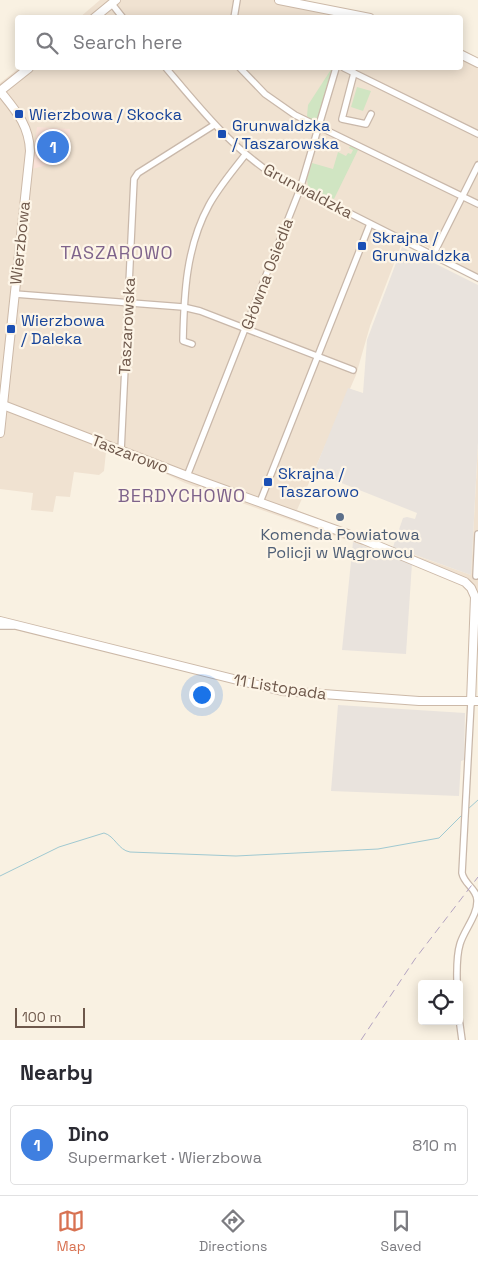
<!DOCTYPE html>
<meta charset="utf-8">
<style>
:root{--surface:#fff;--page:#f2f2f3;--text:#2b2b33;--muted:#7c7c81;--line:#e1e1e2;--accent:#d87252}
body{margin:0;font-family:"Space Grotesk",sans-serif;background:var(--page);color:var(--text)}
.controls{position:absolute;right:15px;bottom:15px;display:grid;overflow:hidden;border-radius:5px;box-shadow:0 2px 12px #0003}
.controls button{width:45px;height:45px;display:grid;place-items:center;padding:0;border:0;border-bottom:1px solid var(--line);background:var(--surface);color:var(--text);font:25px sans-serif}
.scale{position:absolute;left:15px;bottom:12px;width:70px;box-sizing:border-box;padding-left:5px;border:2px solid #6e584b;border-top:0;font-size:14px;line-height:18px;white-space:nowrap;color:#6e584b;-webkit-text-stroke:4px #fdf5e7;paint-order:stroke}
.you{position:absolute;left:201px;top:694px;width:18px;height:18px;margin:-12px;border:4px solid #fff;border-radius:50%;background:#1a73e8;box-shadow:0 0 0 8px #1a73e833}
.badge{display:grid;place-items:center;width:32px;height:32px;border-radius:50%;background:var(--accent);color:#fff;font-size:16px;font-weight:700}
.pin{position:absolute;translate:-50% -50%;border:2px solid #fff;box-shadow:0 1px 5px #0006}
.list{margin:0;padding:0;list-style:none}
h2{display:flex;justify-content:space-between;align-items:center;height:65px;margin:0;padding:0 20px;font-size:21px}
h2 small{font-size:16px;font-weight:400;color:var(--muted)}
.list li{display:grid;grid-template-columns:32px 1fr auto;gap:15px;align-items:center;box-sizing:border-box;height:80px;margin:0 10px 10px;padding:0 10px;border:1px solid var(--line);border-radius:5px}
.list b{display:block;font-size:19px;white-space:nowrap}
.list p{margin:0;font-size:16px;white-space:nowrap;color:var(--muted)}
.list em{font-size:16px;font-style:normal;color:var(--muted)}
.icon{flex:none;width:28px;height:28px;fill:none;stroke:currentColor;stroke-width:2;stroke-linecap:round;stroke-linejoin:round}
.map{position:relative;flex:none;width:478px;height:1040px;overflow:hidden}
.search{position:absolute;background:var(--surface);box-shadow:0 2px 12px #0003;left:15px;right:15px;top:15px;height:55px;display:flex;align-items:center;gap:12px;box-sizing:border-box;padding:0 18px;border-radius:5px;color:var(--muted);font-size:19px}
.sheet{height:155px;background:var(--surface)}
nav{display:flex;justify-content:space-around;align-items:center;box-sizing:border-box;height:70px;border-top:1px solid var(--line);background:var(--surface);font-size:14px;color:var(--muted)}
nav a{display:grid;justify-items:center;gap:2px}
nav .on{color:var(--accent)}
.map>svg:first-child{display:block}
</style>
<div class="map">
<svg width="478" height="1040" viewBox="0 0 478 1040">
<rect width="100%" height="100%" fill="#f9f1e2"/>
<g fill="#f0e2d1">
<polygon points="100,0 279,0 362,18 79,18"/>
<polygon points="461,54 478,63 478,274 405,235 370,326 356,375 297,510 360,536 471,575 478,445 478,619 471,588 412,563 185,483 147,465 110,452 106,452 104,471 99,475 74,472 70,497 56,496 53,512 31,510 33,493 0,489 0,83 19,68 460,68"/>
</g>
<polygon fill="#f9e1d7" points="37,127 70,129 70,159 32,169"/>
<g fill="#e9e3dd">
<polygon points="402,247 478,285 478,442 471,575 393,547 403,518 407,517 415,519 417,513 314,472 348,388 363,393 367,340"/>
<polygon points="353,542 412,563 406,654 342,650"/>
<polygon points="338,705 465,713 464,760 461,761 459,796 331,791"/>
</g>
<g fill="#d0e5c2">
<polygon points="332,68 318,117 312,121 307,116 308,105"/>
<polygon points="357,87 371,91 363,111 351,107"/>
<polygon points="351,145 358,150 334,199 308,187 307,179 312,163 333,169 338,152 346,156 348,153 351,154 353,150 349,148"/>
</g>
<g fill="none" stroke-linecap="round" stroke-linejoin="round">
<g stroke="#a0c9d1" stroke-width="1">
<polyline points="468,809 478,800"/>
<path d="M0,876L59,847L104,833C115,836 118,850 130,852L236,856L378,849L439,838L462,815"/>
</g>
<defs>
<g id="street">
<polyline points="112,4 123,18"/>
<polyline points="234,18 237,0"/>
<path d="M166,68C199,107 229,145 272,174L478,278"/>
<polyline points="240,68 265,94 295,115 478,204"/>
<polyline points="344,68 478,134"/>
<polyline points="354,73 342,119 366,124 371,114"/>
<polyline points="433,255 478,165"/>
<polyline points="15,294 183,307 200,311 353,370"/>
<path d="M192,344L183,341C184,294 186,247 209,205C219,187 232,172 245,155"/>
<polyline points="121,451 134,179 138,173 214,125"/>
<polyline points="187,476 300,189 336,68"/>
<polyline points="260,502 370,224"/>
<polyline points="476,576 478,534"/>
<polyline points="0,626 13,626"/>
<path d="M457,984C457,971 456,957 460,944C464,930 478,915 477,900C477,889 464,884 462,873L471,702"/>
<polyline points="459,1018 462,1040"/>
</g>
<g id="secondary">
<polyline points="279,0 370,18"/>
<polyline points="94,18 116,0"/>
<polyline points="460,54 478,63"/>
<path d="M0,91C16,111 29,125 30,151L0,433"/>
<polyline points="0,91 29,68"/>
<polyline points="3,405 187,476 364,540 465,582 471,588 475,597 471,702"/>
<polyline points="0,621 282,691 419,701 478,701"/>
</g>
</defs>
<use href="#street" stroke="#c9b8aa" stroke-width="8"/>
<use href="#secondary" stroke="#ccb9a8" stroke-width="10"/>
<use href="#street" stroke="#fff" stroke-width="5.5"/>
<use href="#secondary" stroke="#fff" stroke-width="8"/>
<polyline stroke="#b3a3c1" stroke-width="1" stroke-dasharray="8 5" stroke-linecap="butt" points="361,1040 415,959 478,877"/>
</g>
<g fill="#1a4fb4" stroke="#fdf5e7" stroke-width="2">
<rect x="14" y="109" width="10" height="10" rx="2.5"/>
<rect x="217" y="129" width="10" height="10" rx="2.5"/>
<rect x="357" y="241" width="10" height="10" rx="2.5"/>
<rect x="6" y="324" width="10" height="10" rx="2.5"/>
<rect x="263" y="477" width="10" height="10" rx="2.5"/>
</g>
<circle fill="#5c6f8a" stroke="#fdf5e7" stroke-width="2" cx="340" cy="517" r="5"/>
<g text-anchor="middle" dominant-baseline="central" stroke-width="4.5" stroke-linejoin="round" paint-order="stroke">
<g font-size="16" fill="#164399" stroke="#fdf5e7" text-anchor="start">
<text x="29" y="114">Wierzbowa / Skocka</text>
<text x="232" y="125">Grunwaldzka<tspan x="232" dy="18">/ Taszarowska</tspan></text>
<text x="372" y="237">Skrajna /<tspan x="372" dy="18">Grunwaldzka</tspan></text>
<text x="21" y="320">Wierzbowa<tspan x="21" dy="18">/ Daleka</tspan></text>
<text x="278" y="473">Skrajna /<tspan x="278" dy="18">Taszarowo</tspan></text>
</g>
<g font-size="16" fill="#6e584b" stroke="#fdf5e7">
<text transform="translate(308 191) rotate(28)">Grunwaldzka</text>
<text transform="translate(20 243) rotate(-84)">Wierzbowa</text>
<text transform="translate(267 274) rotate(-69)">Główna Osiedla</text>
<text transform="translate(127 326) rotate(-87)">Taszarowska</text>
<text transform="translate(130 454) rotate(21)">Taszarowo</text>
<text transform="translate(280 687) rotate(9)">11 Listopada</text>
</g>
<g font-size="16" fill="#4e5e75" stroke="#fdf5e7">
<text x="340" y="534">Komenda Powiatowa<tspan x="340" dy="18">Policji w Wągrowcu</tspan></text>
</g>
<g font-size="18" letter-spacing="1" fill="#7e638b" stroke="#fdf5e7">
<text x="117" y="252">TASZAROWO</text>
<text x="182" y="495">BERDYCHOWO</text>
</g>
</g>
</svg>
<div class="controls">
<button><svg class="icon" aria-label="locate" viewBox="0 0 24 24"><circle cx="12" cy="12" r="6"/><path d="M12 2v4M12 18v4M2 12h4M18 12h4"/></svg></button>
</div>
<div class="scale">100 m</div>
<div class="you"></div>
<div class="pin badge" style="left:53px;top:147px;background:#3f7fe0">1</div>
<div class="search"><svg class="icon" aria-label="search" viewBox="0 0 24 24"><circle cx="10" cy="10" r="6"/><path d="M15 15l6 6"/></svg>Search here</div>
</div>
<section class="sheet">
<h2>Nearby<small></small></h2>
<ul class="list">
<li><span class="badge" style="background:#3f7fe0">1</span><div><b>Dino</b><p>Supermarket · Wierzbowa</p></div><em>810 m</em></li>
</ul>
</section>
<nav>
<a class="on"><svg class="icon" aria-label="map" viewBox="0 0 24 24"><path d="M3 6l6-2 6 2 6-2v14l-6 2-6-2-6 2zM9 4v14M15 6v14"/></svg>Map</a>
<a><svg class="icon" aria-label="directions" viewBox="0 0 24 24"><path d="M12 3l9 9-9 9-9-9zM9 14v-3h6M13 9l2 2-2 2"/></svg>Directions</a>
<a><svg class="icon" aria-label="saved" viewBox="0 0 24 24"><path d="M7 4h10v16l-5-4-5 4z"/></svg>Saved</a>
</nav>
